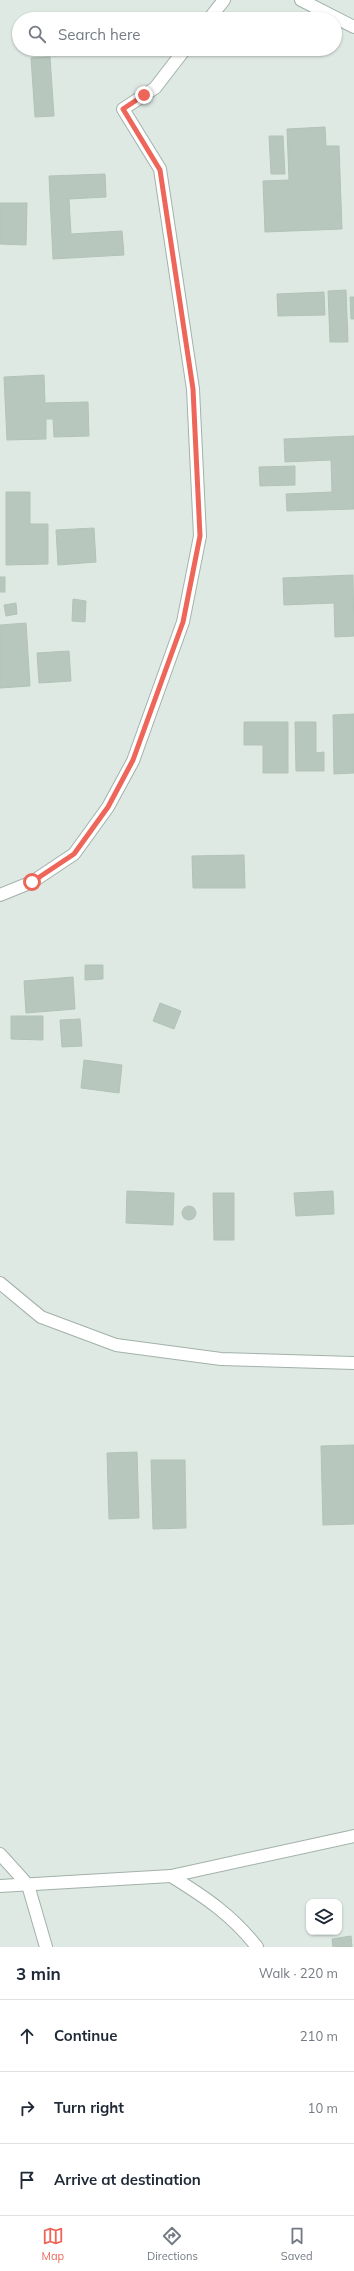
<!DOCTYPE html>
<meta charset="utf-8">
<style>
:root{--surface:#fff;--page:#f6f6f7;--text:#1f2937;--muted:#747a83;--line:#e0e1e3;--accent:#ed6659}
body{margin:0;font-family:Mulish,sans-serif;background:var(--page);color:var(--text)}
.controls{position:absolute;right:12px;bottom:12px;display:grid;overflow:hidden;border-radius:8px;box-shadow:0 1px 3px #0004}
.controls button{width:36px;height:36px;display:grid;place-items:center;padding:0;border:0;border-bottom:1px solid var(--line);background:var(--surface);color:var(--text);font:20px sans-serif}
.stop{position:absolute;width:12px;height:12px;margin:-9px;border:3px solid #ed6659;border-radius:50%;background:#fff}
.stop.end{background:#ed6659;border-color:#fff;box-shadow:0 1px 4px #0008}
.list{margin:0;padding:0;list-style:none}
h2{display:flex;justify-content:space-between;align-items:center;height:52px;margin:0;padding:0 16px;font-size:17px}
h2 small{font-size:13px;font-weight:400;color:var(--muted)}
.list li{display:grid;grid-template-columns:26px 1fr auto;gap:12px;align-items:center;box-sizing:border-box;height:72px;padding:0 16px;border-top:1px solid var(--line)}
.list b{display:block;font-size:15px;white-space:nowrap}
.list em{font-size:13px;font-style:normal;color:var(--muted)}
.icon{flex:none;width:22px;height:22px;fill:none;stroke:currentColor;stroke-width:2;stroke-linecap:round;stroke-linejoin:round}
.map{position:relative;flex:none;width:354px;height:1947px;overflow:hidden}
.search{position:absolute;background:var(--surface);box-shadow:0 1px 3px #0004;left:12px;right:12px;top:12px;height:44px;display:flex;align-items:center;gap:10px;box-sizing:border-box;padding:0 14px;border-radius:22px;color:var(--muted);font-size:15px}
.sheet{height:268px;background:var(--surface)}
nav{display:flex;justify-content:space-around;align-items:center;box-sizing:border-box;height:56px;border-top:1px solid var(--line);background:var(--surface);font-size:11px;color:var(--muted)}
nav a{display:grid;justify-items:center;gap:2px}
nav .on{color:var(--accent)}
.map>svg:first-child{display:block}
</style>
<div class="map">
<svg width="354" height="1947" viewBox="0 0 354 1947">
<rect width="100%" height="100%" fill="#dfe9e3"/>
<g fill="#b7c7be" stroke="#b1c3b9">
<polygon points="50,57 54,116 35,117 31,58"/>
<polygon points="325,127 326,146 339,146 342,229 265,232 263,181 289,180 287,129"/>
<polygon points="269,136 283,136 285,174 271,174"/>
<polygon points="105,174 106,197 69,199 71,234 122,231 124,255 53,259 49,176"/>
<polygon points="0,203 27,203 26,245 0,244"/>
<polygon points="346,290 348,342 330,342 328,291"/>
<polygon points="324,292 325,315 278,316 277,294"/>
<polygon points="350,297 354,297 354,319 351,319"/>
<polygon points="44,375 45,403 88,402 89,436 54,437 53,419 46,419 46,439 7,440 4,377"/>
<polygon points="354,436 354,509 287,511 286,494 332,492 331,460 285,462 284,439"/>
<polygon points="295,466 295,485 260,486 259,467"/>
<polygon points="6,492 30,492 30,524 48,524 48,564 6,565"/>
<polygon points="94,528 96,562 58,565 56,530"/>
<polygon points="353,575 354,636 335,637 334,603 284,605 283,578"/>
<rect x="0" y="577" width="5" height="15"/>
<polygon points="73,599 86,601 85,622 72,621"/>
<polygon points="16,603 17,614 6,616 4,605"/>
<polygon points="26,623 30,686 0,688 0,625"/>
<polygon points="69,651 71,681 39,683 37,653"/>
<polygon points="354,714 354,773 334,774 333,715"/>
<polygon points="244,722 288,722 288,773 263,773 263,745 244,745"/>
<polygon points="295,722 316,722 316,753 324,752 324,771 296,771"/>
<polygon points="244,855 245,888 193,888 192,856"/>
<polygon points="85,965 103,965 103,979 85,980"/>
<polygon points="73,977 75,1009 26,1013 24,981"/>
<polygon points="160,1003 181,1011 174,1029 153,1021"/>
<polygon points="11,1016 43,1016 43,1040 11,1039"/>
<polygon points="80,1019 82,1046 62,1047 60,1020"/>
<polygon points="84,1060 122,1065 119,1093 81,1088"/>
<polygon points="127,1191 174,1193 173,1225 126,1223"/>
<polygon points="333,1191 334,1214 296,1216 294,1193"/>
<polygon points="213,1193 234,1193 234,1240 214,1240"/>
<circle cx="189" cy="1213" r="7"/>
<polygon points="354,1445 354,1524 323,1525 321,1446"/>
<polygon points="137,1452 139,1518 109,1519 107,1453"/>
<polygon points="151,1460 185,1460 186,1528 153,1529"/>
<polygon points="351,1936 352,1947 333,1947 332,1939"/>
</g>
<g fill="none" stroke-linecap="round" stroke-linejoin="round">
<defs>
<g id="minor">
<polyline points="301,0 354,27"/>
<polyline points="209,19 224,0"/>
<polyline points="0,895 32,882 74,854 108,807 133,761 183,622 200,536 193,389 160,169 123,109 155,88 185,49"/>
<polyline points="0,1283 41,1317 116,1345 221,1359 354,1363"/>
<polyline points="0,1854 28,1885 46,1947"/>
<path d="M171,1876C205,1897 232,1915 257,1947"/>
<polyline points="0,1886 171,1876 354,1836"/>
</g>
</defs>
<use href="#minor" stroke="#a2b1a9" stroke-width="14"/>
<use href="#minor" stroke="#fff" stroke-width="12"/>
</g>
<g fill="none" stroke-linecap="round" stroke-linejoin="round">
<polyline stroke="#ed6659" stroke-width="5" points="32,882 74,854 108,807 133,760 183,622 200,536 193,389 160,170 123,109 144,95"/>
</g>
</svg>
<div class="controls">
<button><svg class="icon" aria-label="layers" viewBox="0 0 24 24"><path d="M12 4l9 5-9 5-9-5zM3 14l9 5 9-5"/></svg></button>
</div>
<div class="stop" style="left:32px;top:882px"></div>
<div class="stop end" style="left:144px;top:95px"></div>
<div class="search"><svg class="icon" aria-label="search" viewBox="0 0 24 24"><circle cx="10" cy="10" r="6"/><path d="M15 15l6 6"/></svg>Search here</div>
</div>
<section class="sheet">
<h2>3 min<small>Walk · 220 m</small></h2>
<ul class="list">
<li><svg class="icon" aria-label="ahead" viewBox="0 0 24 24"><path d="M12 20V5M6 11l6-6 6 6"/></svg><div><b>Continue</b></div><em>210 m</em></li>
<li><svg class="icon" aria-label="right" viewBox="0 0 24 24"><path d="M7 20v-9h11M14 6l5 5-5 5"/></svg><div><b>Turn right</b></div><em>10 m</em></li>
<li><svg class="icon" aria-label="arrive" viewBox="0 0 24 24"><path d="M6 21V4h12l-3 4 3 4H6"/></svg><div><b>Arrive at destination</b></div></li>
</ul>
</section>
<nav>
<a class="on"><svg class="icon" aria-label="map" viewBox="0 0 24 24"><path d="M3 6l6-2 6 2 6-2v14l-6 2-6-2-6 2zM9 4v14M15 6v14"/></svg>Map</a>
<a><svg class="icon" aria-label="directions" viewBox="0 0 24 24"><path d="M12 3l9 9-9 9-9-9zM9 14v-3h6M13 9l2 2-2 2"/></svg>Directions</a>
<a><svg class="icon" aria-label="saved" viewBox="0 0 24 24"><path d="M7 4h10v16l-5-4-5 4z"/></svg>Saved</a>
</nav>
